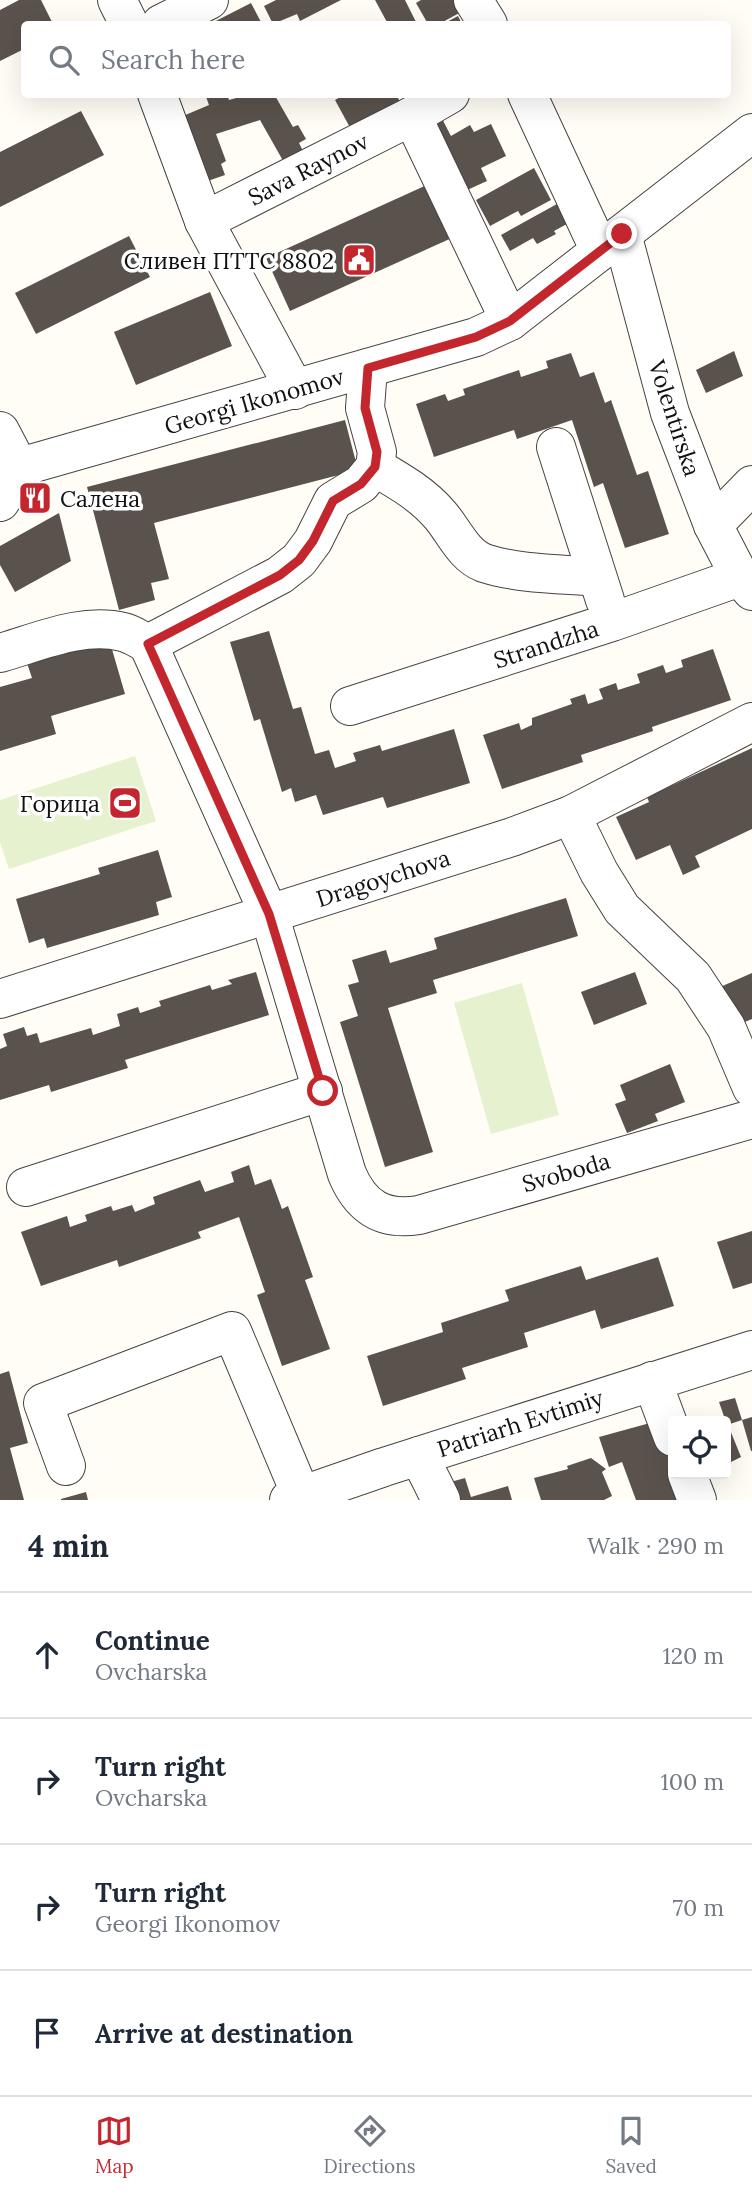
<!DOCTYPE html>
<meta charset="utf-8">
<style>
:root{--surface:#fff;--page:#f6f6f7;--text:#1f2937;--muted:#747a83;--line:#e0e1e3;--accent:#c4262e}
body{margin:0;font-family:Lora,serif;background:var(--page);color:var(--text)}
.controls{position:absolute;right:21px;bottom:21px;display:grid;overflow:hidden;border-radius:7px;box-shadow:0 7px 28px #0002}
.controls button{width:63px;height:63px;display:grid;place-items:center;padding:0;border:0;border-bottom:2px solid var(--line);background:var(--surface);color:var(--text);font:35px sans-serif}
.stop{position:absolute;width:21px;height:21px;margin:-16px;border:5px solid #c4262e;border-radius:50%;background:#fff}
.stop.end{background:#c4262e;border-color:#fff;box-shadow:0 2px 7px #0008}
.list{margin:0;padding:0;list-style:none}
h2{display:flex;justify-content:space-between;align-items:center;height:91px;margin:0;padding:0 28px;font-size:30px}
h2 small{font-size:23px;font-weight:400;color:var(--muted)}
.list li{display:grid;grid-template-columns:46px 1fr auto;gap:21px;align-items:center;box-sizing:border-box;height:126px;padding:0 28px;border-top:2px solid var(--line)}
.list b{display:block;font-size:26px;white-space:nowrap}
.list p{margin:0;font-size:23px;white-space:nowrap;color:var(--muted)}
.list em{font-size:23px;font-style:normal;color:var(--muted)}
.icon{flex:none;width:38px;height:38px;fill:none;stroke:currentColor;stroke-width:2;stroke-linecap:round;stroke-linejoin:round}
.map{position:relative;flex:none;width:752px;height:1500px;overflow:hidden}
.search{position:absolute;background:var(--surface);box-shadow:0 7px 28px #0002;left:21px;right:21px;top:21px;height:77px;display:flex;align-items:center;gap:18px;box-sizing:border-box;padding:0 24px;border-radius:7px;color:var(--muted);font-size:26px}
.sheet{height:595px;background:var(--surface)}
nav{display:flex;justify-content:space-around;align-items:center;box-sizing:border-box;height:98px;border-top:2px solid var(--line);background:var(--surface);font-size:19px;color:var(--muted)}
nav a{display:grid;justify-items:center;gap:4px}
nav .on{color:var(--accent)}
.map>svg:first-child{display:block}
</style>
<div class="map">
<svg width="752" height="1500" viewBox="0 0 752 1500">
<rect width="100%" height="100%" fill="#fffdf5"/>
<g fill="#e6f2cf">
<polygon points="135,756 156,821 9,869 0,842 0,800"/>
<polygon points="522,983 559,1115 491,1134 454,1003"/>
</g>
<g fill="#5a524d">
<polygon points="19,0 41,0 53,24 24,24 24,49 0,61 0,10"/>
<polygon points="276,0 341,0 300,21 297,14 273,24 264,6"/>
<polygon points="375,0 405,0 417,24 388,24"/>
<polygon points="421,0 457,0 463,11 439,24 428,24 416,3"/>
<polygon points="251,3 262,24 210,24"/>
<polygon points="458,16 462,24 443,24"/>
<polygon points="205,94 227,94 229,100 251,94 274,94 293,127 298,125 306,139 299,143 305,155 286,166 260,120 216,134 226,161 221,164 225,175 202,183 176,119 209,105"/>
<polygon points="346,94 396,94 402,106 353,133 335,100"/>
<polygon points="81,111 104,155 0,207 0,152"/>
<polygon points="439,113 451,136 470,125 474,132 491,124 506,156 481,168 487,181 465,191 432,146"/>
<polygon points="534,168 551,200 521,216 518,211 490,226 476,200"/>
<polygon points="429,184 454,237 290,311 266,258"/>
<polygon points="566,199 576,219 554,231 556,234 537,244 533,238 510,251 501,235"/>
<polygon points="129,236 150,277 36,334 15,293"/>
<polygon points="210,292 232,346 136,385 114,332"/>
<polygon points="734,351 743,376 706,393 696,370"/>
<polygon points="571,353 580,377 594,372 605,403 611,400 637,475 648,471 669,534 625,548 603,483 594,487 572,420 517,439 514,430 434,457 416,404 445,394 448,401 465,395 463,389 519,370 521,377 548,368 546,361"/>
<polygon points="345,420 358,470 154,523 169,579 151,583 155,600 119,610 87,487"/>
<polygon points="59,513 71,561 15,592 0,565 0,546"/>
<polygon points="269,631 293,709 301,707 315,754 329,750 335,768 356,761 353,753 380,745 382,751 454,729 470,783 387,808 383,797 323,815 316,795 295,802 291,788 282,792 260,719 254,721 230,642"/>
<polygon points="109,639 125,694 51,716 56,734 0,751 0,687 32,678 27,663"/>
<polygon points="713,649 731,700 652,727 653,731 581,755 583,762 502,789 483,735 519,723 521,730 532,725 532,718 572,704 570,699 585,694 588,704 603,699 599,689 616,683 618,690 640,683 637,674 663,665 666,673 683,667 681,660"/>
<polygon points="752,748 752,829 695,856 700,867 683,875 670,845 636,860 616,817 649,802 647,797"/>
<polygon points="158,850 172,897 156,902 159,915 47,948 44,938 29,943 16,899 100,874 98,868"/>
<polygon points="566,898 578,936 433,980 437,993 388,1008 433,1152 385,1167 340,1022 358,1016 348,985 359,982 352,960 386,950 390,963 437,949 434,938"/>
<polygon points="256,972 269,1015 125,1060 128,1068 51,1092 49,1085 0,1100 0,1049 7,1046 3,1034 24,1027 27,1036 37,1033 40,1043 91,1028 93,1035 120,1026 117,1014 138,1007 140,1013 161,1006 159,1001 210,985 212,990 232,984 228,980"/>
<polygon points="635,972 647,1004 594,1025 581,992"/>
<polygon points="752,973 752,1019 735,1026 718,988"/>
<polygon points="670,1064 685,1102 655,1114 658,1121 627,1133 615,1104 626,1100 620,1085"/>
<polygon points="249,1165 255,1185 271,1179 282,1209 288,1206 313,1277 305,1280 330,1349 282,1366 257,1295 265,1292 239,1217 198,1232 201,1238 119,1267 117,1260 41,1286 21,1232 67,1216 70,1227 87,1221 85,1215 111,1206 113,1211 132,1205 135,1212 155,1204 153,1197 200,1180 205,1192 234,1182 231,1172"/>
<polygon points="752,1231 752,1283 733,1289 717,1242"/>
<polygon points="658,1257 674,1306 601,1329 595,1310 524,1333 528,1347 462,1368 466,1379 383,1406 367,1356 443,1332 441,1323 509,1301 505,1290 581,1266 586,1280"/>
<polygon points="9,1371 28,1443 10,1448 24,1500 0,1500 0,1374"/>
<polygon points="735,1398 742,1420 727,1425 719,1402"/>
<polygon points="752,1417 752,1451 751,1451 742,1420"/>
<polygon points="650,1423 664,1442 685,1500 636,1500 622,1462 609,1467 599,1437"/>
<polygon points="728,1425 741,1457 727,1464 726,1426"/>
<polygon points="591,1458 606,1469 602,1472 612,1496 604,1500 541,1500 534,1478 568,1469 567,1466"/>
<polygon points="465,1478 471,1497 508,1486 512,1500 443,1500 436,1486"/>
<polygon points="86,1492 88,1500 61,1500 61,1499"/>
</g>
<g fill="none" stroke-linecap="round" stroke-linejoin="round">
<defs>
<g id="minor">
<polyline points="117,0 129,24"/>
<polyline points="473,0 488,24"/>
<polyline points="161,24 209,0"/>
<polyline points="157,94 204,221 295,390"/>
<polyline points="527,94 600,251"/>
<polyline points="412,116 510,321"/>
<polyline points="204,221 412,116 450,94"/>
<polyline points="622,234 670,413 713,525 740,577 752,591"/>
<polyline points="0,431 21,471"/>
<polyline points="556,447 605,600"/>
<path d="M375,467C399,481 422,494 440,515C454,531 463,555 484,563C517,574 563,574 597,577"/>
<polyline points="0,502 21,471 34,463 476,337 510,321 752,133"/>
<polyline points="713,525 752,485"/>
<path d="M148,644L269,914L347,1174C361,1207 383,1221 419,1215L752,1119"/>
<polyline points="148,644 280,575 299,560 313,541 333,501 361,484 375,467 377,452 365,408 368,368"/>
<path d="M0,653C39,642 82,622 123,632C132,634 140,640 148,644"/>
<polyline points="350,706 612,622 740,577"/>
<polyline points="571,815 599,872 622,909 693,977 726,1027 752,1088"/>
<polyline points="0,999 512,837 571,815 752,722"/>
<polyline points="26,1187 323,1091"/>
<polyline points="652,1381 673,1437"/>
<polyline points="419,1456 441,1500"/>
<polyline points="66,1466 43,1403 232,1331 301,1495"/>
<polyline points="687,1474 697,1500"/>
<polyline points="289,1500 384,1467 752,1350"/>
</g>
</defs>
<use href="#minor" stroke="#444" stroke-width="40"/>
<use href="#minor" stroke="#fff" stroke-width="38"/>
</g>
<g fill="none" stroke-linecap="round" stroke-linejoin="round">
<polyline stroke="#c4262e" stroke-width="9" points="323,1091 269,914 148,644 280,575 299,560 313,541 333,501 361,484 375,467 377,452 365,408 368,368 476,337 510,321 622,234"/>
</g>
<defs>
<symbol id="civic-square" viewBox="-11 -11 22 22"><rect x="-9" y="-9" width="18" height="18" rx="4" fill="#c4262e" stroke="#fff"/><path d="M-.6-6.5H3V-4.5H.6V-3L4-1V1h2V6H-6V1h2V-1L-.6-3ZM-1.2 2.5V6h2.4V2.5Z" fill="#fff"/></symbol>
<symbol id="restaurant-square" viewBox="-11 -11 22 22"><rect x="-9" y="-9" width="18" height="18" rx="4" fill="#c4262e" stroke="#fff"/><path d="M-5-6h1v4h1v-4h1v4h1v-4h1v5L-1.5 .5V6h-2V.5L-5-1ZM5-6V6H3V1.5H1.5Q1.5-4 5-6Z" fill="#fff"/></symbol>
<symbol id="stadium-square" viewBox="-11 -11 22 22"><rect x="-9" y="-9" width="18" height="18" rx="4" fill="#c4262e" stroke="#fff"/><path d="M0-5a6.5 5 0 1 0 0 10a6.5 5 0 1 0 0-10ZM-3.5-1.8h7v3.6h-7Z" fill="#fff"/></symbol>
</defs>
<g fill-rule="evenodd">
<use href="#civic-square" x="340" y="241" width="38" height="38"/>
<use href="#restaurant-square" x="16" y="479" width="38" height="38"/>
<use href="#stadium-square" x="106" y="784" width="38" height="38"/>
</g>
<g text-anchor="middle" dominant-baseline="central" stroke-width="7" stroke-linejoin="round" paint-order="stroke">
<g font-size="23" fill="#111" stroke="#fff">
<text transform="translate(308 169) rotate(-27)">Sava Raynov</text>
<text transform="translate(254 401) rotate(-16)">Georgi Ikonomov</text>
<text transform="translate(675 418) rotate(72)">Volentirska</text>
<text transform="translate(546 644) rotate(-18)">Strandzha</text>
<text transform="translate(383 878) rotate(-18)">Dragoychova</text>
<text transform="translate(566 1172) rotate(-16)">Svoboda</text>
<text transform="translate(520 1423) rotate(-18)">Patriarh Evtimiy</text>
</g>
<g font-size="23" fill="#111" stroke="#fff" text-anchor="end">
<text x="334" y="260">Сливен ПТТС 8802</text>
<text x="60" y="498" text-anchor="start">Салена</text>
<text x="100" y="803">Горица</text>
</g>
</g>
</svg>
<div class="controls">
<button><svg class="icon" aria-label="locate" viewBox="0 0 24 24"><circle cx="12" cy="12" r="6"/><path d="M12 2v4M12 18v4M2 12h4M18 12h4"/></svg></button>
</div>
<div class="stop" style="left:323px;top:1091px"></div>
<div class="stop end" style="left:622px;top:234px"></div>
<div class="search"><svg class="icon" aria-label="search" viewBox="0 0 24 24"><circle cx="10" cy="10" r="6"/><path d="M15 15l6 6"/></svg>Search here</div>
</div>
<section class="sheet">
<h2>4 min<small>Walk · 290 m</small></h2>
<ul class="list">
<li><svg class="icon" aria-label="ahead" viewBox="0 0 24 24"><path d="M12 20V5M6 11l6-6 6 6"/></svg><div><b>Continue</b><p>Ovcharska</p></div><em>120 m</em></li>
<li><svg class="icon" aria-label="right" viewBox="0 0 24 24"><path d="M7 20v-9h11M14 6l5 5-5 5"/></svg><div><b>Turn right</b><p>Ovcharska</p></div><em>100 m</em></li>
<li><svg class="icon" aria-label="right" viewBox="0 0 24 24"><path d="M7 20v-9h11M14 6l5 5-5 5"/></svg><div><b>Turn right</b><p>Georgi Ikonomov</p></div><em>70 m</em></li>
<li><svg class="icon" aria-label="arrive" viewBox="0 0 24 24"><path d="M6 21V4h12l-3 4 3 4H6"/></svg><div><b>Arrive at destination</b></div></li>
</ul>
</section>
<nav>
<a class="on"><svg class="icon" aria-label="map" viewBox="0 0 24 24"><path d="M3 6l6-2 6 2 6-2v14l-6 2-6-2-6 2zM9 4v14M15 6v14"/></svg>Map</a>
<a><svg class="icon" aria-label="directions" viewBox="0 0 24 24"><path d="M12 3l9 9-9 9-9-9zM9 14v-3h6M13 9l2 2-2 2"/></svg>Directions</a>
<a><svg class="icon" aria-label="saved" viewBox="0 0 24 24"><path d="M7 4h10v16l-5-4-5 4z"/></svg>Saved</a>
</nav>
